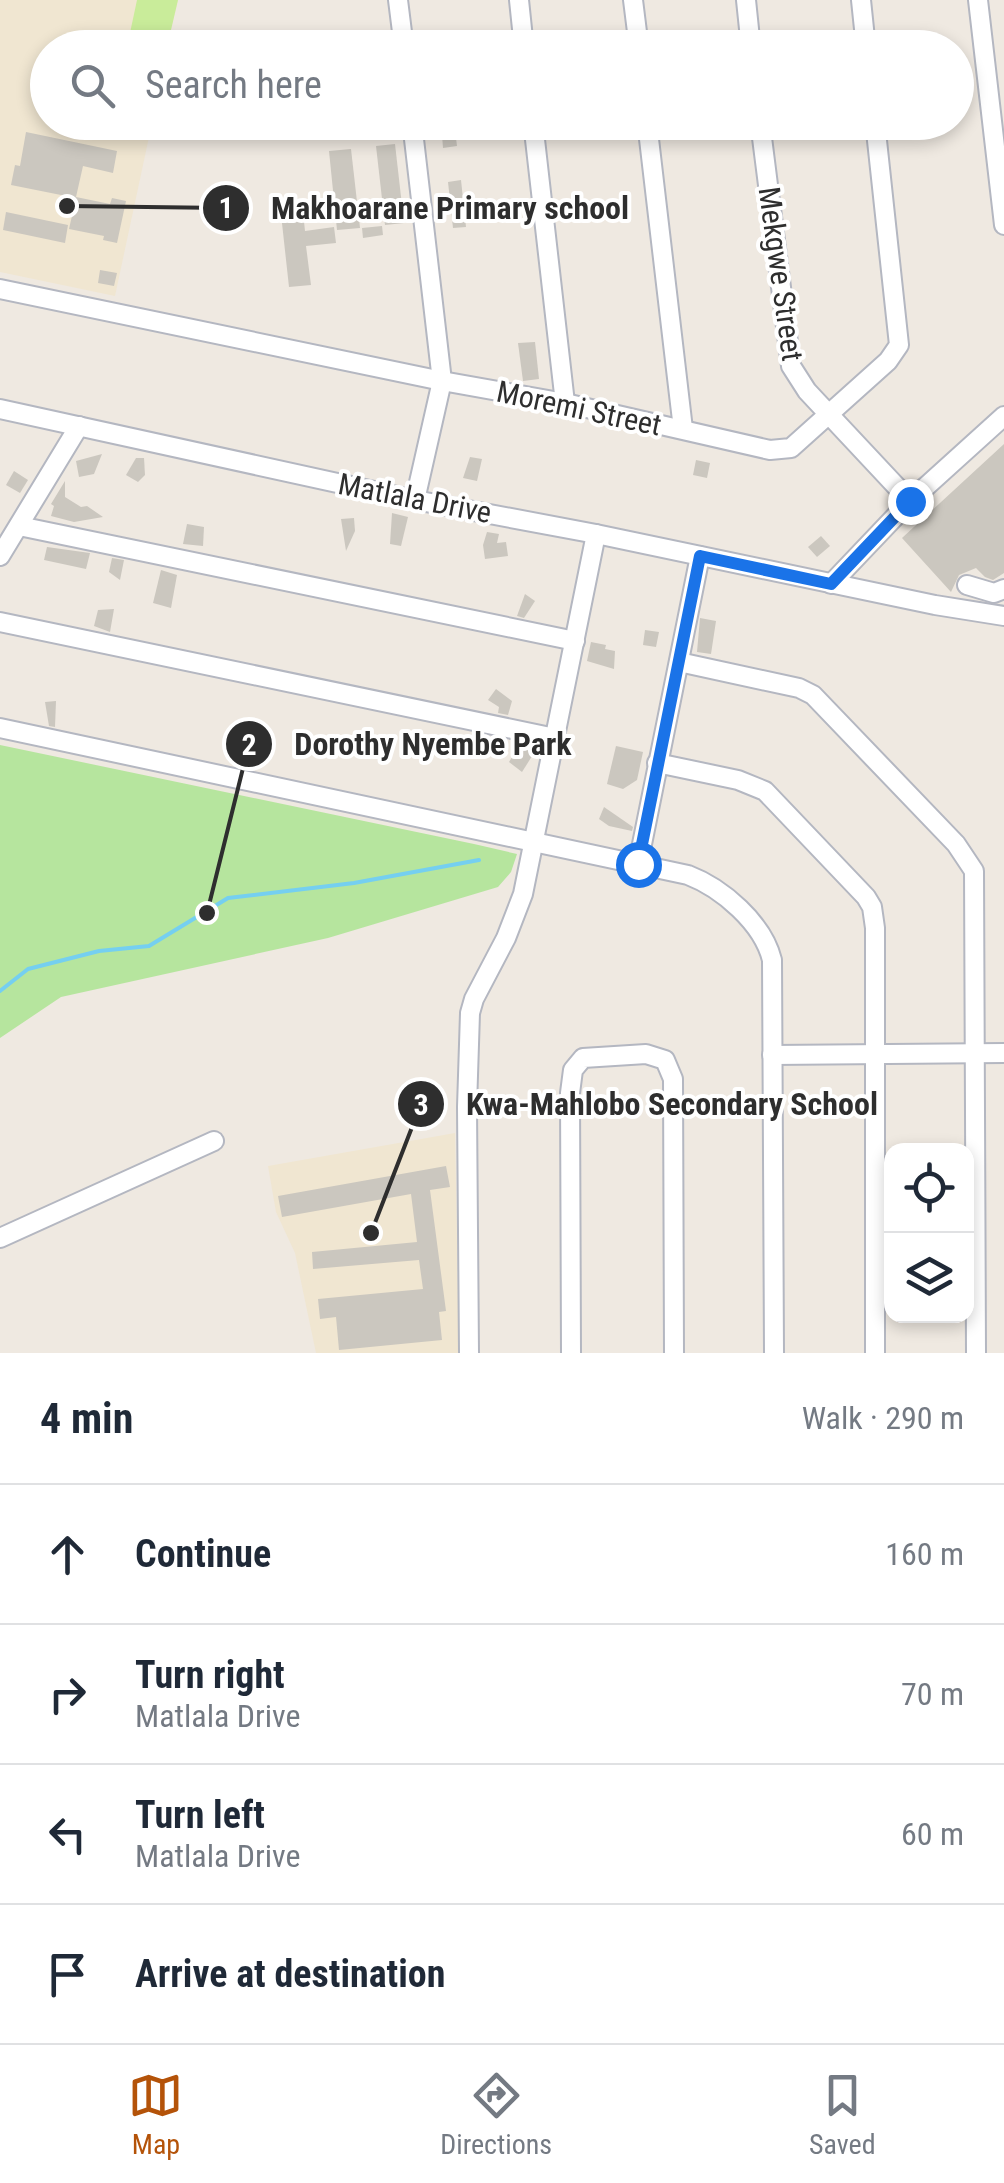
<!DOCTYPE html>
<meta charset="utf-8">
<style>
:root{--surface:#fff;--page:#f6f6f7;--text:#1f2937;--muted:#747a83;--line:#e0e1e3;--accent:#b45309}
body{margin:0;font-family:"Roboto Condensed",sans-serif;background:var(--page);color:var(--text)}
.controls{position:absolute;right:30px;bottom:30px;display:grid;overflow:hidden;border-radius:20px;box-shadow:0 5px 15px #0003}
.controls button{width:90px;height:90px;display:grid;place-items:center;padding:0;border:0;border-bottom:2px solid var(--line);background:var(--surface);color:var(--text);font:50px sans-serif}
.stop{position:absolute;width:30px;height:30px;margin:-22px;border:8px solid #1a73e8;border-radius:50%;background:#fff}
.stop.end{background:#1a73e8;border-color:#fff;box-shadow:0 2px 10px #0008}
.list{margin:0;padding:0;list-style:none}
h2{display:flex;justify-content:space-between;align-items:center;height:130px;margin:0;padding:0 40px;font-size:42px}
h2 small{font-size:32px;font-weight:400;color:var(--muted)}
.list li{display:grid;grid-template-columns:65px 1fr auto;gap:30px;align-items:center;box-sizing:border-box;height:140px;padding:0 40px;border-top:2px solid var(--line)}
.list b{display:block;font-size:38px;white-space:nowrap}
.list p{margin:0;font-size:32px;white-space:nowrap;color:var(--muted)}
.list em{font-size:32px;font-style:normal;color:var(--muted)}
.icon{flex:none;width:55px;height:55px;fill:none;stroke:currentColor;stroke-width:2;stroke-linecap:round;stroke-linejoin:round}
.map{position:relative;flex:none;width:1004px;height:1353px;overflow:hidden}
.search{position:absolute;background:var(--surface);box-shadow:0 5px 15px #0003;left:30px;right:30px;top:30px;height:110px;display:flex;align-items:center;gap:25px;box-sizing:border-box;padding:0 35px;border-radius:55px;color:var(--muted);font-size:38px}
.sheet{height:690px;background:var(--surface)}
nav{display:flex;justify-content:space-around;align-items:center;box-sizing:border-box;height:140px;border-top:2px solid var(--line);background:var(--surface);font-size:28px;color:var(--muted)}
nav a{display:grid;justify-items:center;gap:5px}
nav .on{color:var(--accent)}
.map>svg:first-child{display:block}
</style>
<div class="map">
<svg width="1004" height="1353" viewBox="0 0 1004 1353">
<rect width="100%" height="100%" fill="#efe9e1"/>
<g fill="#f0e6d1">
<polygon points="0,0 178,0 167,47 48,48 48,122 152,123 115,296 0,272"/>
<polygon points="455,1133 459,1353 316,1353 295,1253 276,1212 268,1166"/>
</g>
<polygon fill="#b6e59e" points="0,745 474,844 517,854 511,872 498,887 328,938 61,997 0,1038"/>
<g fill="#c9ec9a">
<polygon points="137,0 178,0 167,47 127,47"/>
<polygon points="111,123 152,123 148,140 109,131"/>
</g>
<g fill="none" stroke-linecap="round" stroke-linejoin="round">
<polyline stroke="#75cff0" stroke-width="4" points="0,991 28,969 99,951 149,946 228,898 354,883 479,860"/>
</g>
<g fill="#cbc7bf">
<polygon points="443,37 444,48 416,48 416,39"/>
<polygon points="441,122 454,122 457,146 443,148"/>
<polygon points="26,132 117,151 113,173 83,166 76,197 110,204 112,198 126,201 117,243 103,240 104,236 69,229 76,198 11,185 15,165 20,166"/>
<polygon points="395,144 404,223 385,225 376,146"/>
<polygon points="351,149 360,228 337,230 329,151"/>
<polygon points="461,180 466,227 453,228 448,182"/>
<polygon points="302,203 305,231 334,227 336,243 306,246 311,285 289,287 280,205"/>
<polygon points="6,212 68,225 65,243 3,230"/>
<polygon points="382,226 383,235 363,238 362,228"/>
<polygon points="100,270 117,273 114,286 98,283"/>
<polygon points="535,342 539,379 523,381 518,343"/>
<polygon points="1004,444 1004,573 993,580 985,577 976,568 959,575 951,592 902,538"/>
<polygon points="102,454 94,474 79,477 76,461"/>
<polygon points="470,457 482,459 477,481 463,478"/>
<polygon points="136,458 144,458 145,475 138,482 126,475"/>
<polygon points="696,460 710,463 707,478 693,475"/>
<polygon points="14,471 28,480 20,493 6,485"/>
<polygon points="65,481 65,497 81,507 87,506 103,517 74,522 51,516 54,506 51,504"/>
<polygon points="392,513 408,517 401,546 390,544"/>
<polygon points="354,518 355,531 346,551 341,519"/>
<polygon points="187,524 204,527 203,546 183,544"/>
<polygon points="487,532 499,534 497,543 506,542 508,556 485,559 483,545"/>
<polygon points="821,536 830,546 817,557 808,547"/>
<polygon points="47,547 90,553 86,569 44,560"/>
<polygon points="112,558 124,560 120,580 109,572"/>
<polygon points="161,570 177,575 171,608 153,603"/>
<polygon points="525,594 535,601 524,618 517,616"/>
<polygon points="114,609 110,632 94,626 98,610"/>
<polygon points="700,618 716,621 711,654 697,652"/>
<polygon points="645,630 659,632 656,647 643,645"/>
<polygon points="591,642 606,645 605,649 615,651 614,669 587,661"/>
<polygon points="496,689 512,701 508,715 498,713 499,707 488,700"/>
<polygon points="56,701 55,727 49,726 45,702"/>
<polygon points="520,744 534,753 522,772 509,762"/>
<polygon points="616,746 643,752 637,780 623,789 607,784"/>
<polygon points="604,807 633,827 632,831 609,826 599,819"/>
<polygon points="446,1166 450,1187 430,1190 446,1311 439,1312 442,1340 339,1350 336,1317 320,1319 318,1299 423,1289 419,1260 313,1269 312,1252 417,1242 411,1194 282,1217 278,1196"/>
</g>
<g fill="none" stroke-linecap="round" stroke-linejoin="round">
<defs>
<g id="minor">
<polyline points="398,0 404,48"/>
<polyline points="519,0 524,48"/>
<polyline points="633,0 639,48"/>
<polyline points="746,0 751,48"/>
<polyline points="861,0 866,48"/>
<polyline points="978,0 1004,225"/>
<polyline points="412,122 442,381 415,500"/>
<polyline points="533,122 565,403"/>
<polyline points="647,122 683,429"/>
<polyline points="760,122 791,366 807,391 910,501"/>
<polyline points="0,289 442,381 565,403 770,450 791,448 888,361 899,345 875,122"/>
<polyline points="0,409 415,500 596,534 935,605 1004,616"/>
<polyline points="19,526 575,641"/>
<polyline points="0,556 79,426"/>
<polyline points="831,584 910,501 1004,416"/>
<polyline points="967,585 994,593 1004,589"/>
<polyline points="0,622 555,738"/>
<polyline points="679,662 799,688 813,695 956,844 974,871 976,1353"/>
<path d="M0,728L688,875C722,888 763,923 772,960L774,1353"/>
<polyline points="657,763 738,780 765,791 866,897 872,907 875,928 875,1353"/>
<polyline points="638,864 700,556"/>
<polyline points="772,1055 1004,1053"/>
<polyline points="0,1238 214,1141"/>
<polyline points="469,1353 467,1107 470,1013 474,999 506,938 523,894 596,534"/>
<polyline points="571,1353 570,1093 573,1070 583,1058 646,1054 665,1060 673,1079 674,1353"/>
</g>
</defs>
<use href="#minor" stroke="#b4b7c1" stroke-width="22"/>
<use href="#minor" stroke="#fff" stroke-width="18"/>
</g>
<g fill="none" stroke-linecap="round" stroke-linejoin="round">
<polyline stroke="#1a73e8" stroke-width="12" points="638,864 700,556 831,584 910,501"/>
</g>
<g text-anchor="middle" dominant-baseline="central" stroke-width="8" stroke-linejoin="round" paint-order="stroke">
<g font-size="30" fill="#2e2e2e" stroke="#fff">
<text transform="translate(781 274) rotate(82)">Mekgwe Street</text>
<text transform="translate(579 408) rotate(12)">Moremi Street</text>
<text transform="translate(415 498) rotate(11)">Matlala Drive</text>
</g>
</g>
<path fill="none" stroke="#2e2e2e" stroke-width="4" d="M67 206L226 208M207 913L249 744M371 1233L421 1104"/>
<g fill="#2e2e2e" stroke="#fff" stroke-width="4">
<circle cx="67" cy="206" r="10"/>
<circle cx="207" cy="913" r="10"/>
<circle cx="371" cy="1233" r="10"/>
<circle cx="226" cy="208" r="25"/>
<circle cx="249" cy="744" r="25"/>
<circle cx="421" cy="1104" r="25"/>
</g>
<g font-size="30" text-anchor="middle" font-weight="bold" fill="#fff">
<text x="226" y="218">1</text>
<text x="249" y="755">2</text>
<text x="421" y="1115">3</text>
</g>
<g font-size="32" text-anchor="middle" font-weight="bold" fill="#2e2e2e" stroke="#fff" stroke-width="8" stroke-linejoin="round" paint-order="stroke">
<text x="450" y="219">Makhoarane Primary school</text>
<text x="433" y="755">Dorothy Nyembe Park</text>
<text x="672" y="1115">Kwa-Mahlobo Secondary School</text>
</g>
</svg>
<div class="controls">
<button><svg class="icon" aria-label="locate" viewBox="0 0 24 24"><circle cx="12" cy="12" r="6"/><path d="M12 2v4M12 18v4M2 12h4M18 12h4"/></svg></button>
<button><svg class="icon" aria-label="layers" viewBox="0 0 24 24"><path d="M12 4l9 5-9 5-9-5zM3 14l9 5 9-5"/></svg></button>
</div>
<div class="stop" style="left:638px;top:864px"></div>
<div class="stop end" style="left:910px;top:501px"></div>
<div class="search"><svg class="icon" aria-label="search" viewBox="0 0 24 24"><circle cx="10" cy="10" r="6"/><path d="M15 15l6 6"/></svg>Search here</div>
</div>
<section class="sheet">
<h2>4 min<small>Walk · 290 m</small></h2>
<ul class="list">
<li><svg class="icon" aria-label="ahead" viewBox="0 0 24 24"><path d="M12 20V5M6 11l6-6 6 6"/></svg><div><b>Continue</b></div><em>160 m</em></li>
<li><svg class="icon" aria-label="right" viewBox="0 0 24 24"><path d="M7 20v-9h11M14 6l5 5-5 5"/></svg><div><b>Turn right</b><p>Matlala Drive</p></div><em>70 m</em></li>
<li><svg class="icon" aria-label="left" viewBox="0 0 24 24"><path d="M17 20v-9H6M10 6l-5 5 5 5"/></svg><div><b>Turn left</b><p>Matlala Drive</p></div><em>60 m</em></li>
<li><svg class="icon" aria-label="arrive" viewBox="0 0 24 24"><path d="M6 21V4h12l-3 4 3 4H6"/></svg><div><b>Arrive at destination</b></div></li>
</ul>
</section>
<nav>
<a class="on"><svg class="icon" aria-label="map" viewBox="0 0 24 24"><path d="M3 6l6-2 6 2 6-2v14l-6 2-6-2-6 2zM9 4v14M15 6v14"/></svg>Map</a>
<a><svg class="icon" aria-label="directions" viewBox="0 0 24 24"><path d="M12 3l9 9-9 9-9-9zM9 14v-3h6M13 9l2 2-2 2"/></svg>Directions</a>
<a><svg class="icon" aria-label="saved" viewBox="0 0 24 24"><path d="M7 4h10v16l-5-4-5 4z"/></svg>Saved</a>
</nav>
